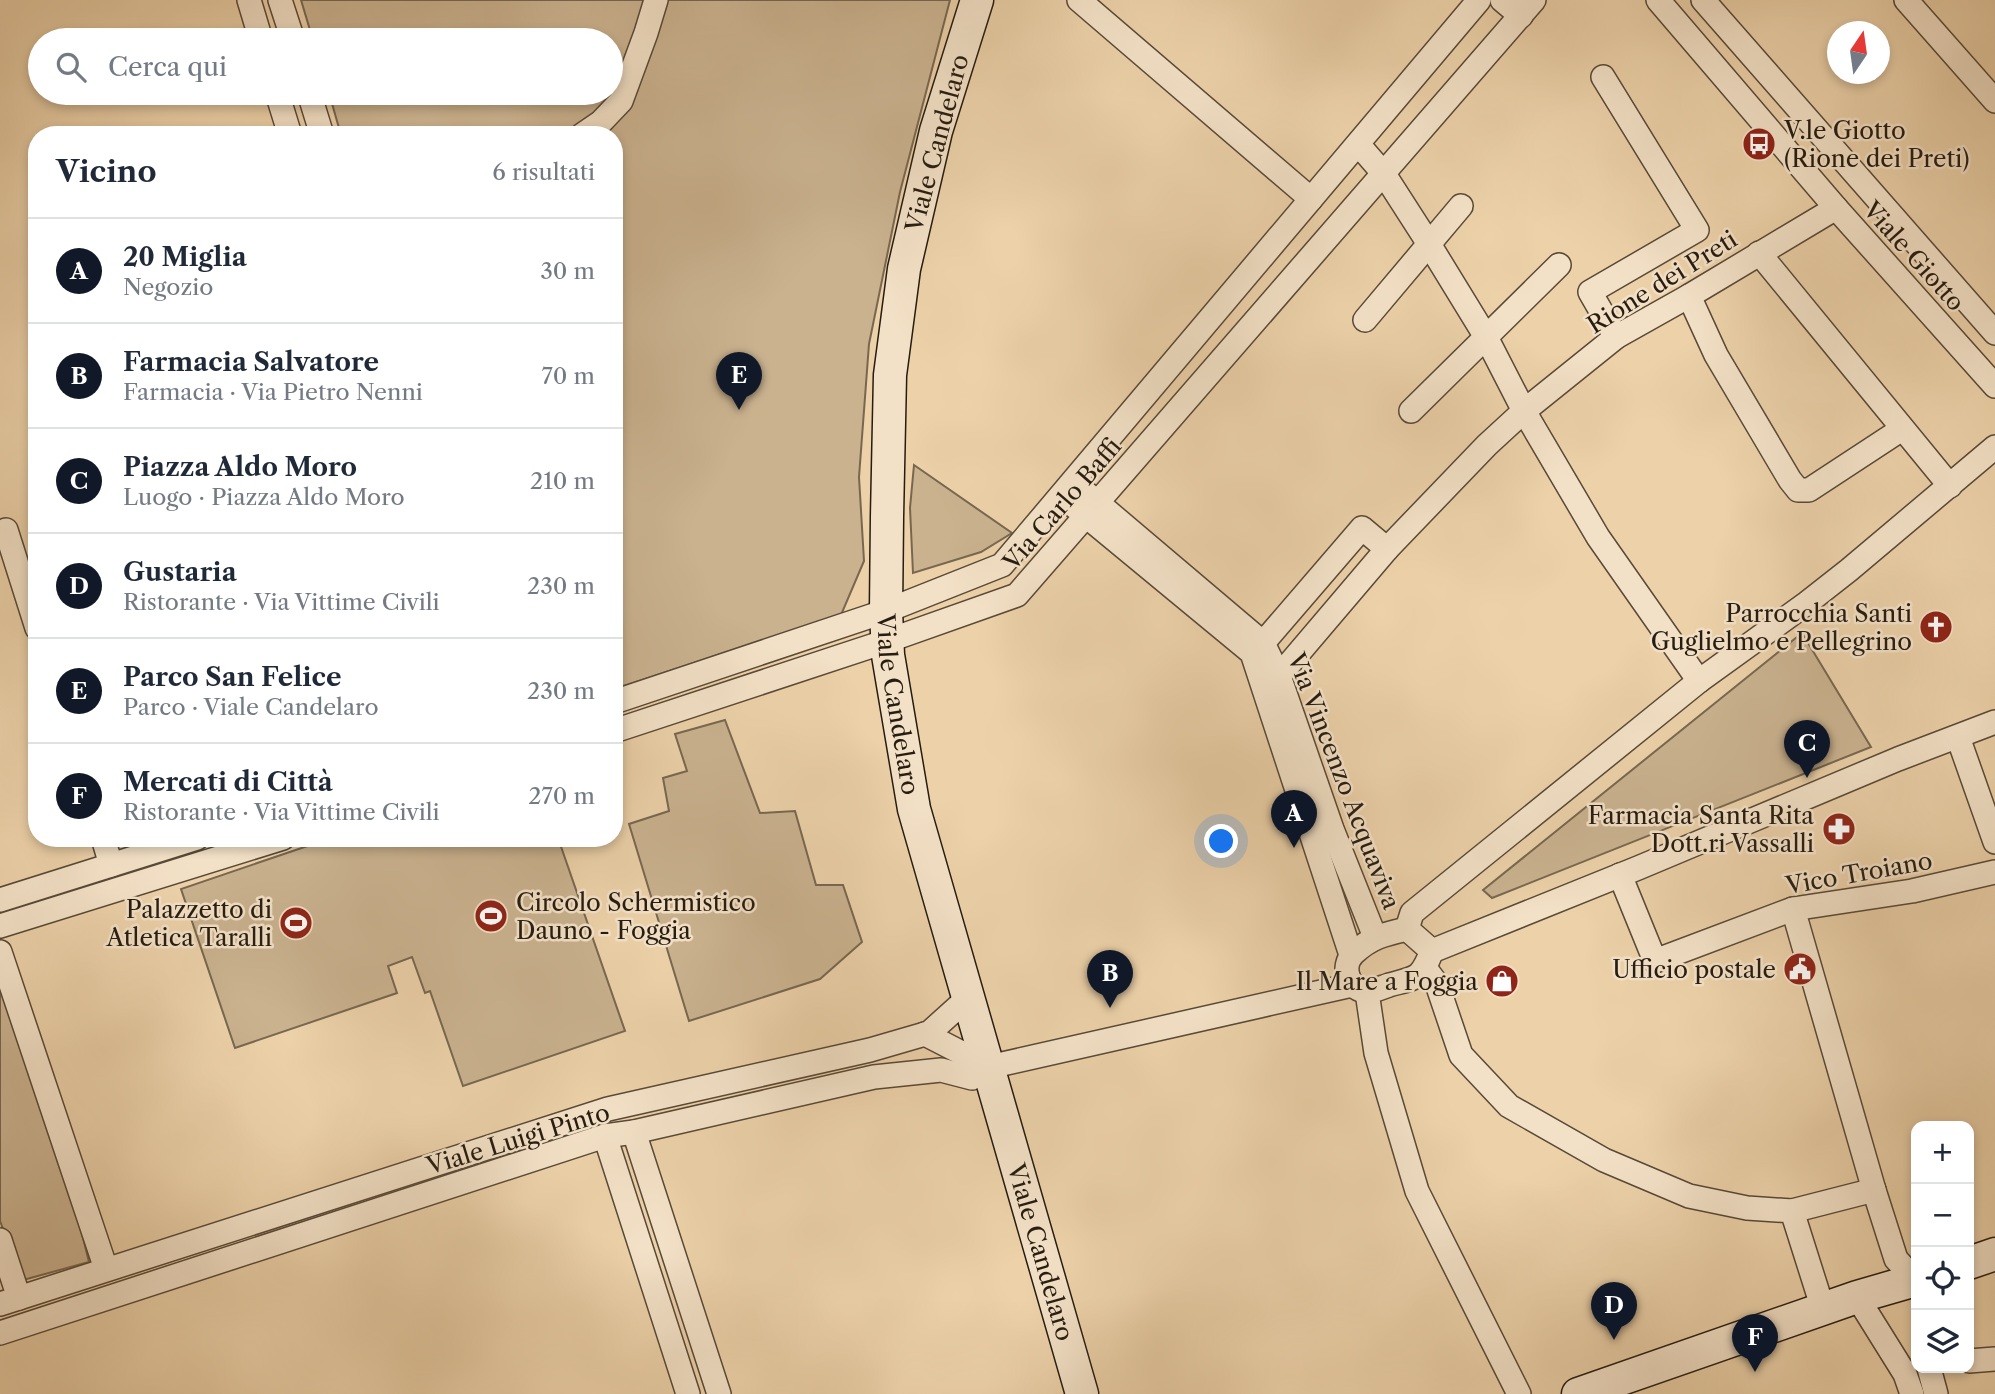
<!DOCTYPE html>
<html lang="it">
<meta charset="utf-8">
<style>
:root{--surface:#fff;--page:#f2f2f3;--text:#1f2937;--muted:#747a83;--line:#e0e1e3;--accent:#111827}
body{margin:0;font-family:"Libre Caslon Text",serif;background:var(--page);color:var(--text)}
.controls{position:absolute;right:21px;bottom:21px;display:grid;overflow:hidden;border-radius:14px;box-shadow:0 4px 10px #0003}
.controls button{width:63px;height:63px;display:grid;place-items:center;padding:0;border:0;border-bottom:2px solid var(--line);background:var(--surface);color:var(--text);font:35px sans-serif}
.compass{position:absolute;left:1827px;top:21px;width:63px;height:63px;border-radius:50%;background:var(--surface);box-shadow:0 4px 10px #0003;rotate:13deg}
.you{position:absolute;left:1222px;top:842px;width:24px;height:24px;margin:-18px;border:5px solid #fff;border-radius:50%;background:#1a73e8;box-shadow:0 0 0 10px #1a73e833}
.badge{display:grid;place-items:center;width:46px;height:46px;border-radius:50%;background:var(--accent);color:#fff;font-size:23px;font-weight:700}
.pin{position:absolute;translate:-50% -58px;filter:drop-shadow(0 2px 4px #0008)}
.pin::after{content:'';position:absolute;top:37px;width:24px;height:21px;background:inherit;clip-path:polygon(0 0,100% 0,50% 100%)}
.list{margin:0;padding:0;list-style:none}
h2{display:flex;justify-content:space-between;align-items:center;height:91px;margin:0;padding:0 28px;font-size:30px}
h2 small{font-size:23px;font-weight:400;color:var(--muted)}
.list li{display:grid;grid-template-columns:46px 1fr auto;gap:21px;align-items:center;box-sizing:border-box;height:105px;padding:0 28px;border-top:2px solid var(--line)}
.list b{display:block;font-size:26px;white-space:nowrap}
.list p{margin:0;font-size:23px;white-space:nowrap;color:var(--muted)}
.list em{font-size:23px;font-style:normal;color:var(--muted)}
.icon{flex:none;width:38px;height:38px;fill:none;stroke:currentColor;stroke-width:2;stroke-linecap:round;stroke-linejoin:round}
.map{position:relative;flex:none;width:1995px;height:1394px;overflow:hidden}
.search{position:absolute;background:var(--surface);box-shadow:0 4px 10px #0003;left:28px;top:28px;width:595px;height:77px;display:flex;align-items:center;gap:18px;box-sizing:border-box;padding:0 24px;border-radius:38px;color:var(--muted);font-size:26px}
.panel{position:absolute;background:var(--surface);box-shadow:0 4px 10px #0003;left:28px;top:126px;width:595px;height:721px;border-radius:28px}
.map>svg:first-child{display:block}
</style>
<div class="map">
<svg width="1995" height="1394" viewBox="0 0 1995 1394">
<rect width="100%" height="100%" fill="#ecd1a9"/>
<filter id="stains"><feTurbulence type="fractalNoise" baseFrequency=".00286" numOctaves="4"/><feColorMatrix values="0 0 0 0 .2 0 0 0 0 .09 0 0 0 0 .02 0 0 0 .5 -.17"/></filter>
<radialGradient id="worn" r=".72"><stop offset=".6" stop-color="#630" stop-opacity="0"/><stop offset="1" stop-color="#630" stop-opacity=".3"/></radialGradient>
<g fill="#cab28f" stroke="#786750" stroke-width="2">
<polygon points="301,0 950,0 900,192 869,344 859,477 864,561 841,615 614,689 614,135 341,135 329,93 611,93 611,40 313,40"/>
<polygon points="914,465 1012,533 981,552 913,573 910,508"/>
<polygon points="1802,633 1871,747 1492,898 1483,890"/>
<polygon points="725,720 760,813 795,811 816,885 843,885 862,942 820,979 689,1021 629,824 669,811 663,778 687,771 675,734"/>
<polygon points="331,838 352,838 354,842 371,838 371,840 378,838 558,838 625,1031 463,1086 430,991 425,993 412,957 388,966 397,993 235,1048 181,889"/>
<polygon points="0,986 49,1100 89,1262 23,1280 0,1221"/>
</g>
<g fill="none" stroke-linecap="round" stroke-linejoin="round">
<defs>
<g id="street">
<polyline points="249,0 261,40"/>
<polyline points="280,0 293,40"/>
<polyline points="1079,0 1311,199"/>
<polyline points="1502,0 1521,16"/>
<polyline points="1658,0 1836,208 1995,386"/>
<polyline points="1703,0 1995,333"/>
<polyline points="1906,0 1995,101"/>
<polyline points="1603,77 1697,230 1590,292 1616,337"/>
<polyline points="277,93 290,135"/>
<polyline points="309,93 322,135"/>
<polyline points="582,135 601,122 621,101 646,33 656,0"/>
<polyline points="1358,144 1384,174 1429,244 1486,337 1524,411 1598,537 1699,681"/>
<polyline points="1759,253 1950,486"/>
<polyline points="1689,296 1716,355 1790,480 1798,490 1809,490 1902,429"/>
<polyline points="1365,320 1461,206"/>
<polyline points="1411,411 1559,265"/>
<polyline points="1086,493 1263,643 1279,676 1332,829 1375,937"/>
<polyline points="1074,506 1252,653 1351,955"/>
<polyline points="6,530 37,628"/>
<polyline points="1387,549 1487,445 1524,411 1616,337 1689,296 1836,208"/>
<polyline points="1263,643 1362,528 1387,549 1279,676 1267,679"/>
<polyline points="614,702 886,611 1002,565 1479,0"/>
<polyline points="614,731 887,641 1017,595 1534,0"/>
<polyline points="1958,737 1995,842"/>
<polyline points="103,838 111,865"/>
<polyline points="1620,875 1655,961 1793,909 1912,891 1995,872"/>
<polyline points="0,900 197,838"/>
<polyline points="1793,909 1874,1190 1896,1259 1915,1280 1916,1286"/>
<polyline points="0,926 283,838"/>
<polyline points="1407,929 1412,913 1699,681 1807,603 1849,570 1995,447"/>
<path d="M1432,951L1407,929C1385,934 1371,937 1354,953C1340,966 1348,992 1369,991C1375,991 1383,987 1389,985C1418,977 1420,980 1432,951L1638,868L1898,759L1995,722"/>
<polyline points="0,952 106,1269"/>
<polyline points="1425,968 1437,984 1461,1055 1509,1106 1604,1160 1689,1196 1747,1208 1792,1211 1823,1309"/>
<polyline points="1367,992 1376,1053 1417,1191 1519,1394"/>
<polyline points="925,1034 989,1067"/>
<polyline points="634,1132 719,1394"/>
<polyline points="605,1136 688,1394"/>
<polyline points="1792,1211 1874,1190"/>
<polyline points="0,1240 19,1298"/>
<polyline points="1857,1297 1905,1374 1912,1394"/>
<polyline points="0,1304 608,1109 870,1050 925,1034 929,1033 969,997"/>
<polyline points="0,1333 605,1136 634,1132 874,1077 941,1070 972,1078 989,1067 1352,985"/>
<polyline points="1969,1361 1995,1359"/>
<polyline points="1929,1368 1936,1394"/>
</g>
<g id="secondary">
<path id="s1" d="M977,0L936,131L904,269L890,375L887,517L886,611L888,655L914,809L1082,1394"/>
<polyline points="1969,1263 1995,1254"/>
<polyline points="1578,1394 1857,1297 1916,1280"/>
</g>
</defs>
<use href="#street" stroke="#584937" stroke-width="26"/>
<use href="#secondary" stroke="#261c11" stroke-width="35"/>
<use href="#street" stroke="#f3e1c7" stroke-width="23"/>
<use href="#secondary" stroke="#f3e1c7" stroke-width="32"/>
</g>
<defs>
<symbol id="bus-disc" viewBox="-11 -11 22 22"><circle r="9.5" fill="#8f2418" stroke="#f3e1c7"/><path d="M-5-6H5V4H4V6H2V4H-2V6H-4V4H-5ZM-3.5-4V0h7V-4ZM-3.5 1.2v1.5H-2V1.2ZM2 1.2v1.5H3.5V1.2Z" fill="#fff"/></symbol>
<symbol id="church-disc" viewBox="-11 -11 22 22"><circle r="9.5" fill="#8f2418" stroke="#f3e1c7"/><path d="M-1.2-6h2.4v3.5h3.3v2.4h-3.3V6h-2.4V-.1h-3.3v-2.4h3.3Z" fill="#fff"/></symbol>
<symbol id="pharmacy-disc" viewBox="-11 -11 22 22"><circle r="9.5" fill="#8f2418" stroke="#f3e1c7"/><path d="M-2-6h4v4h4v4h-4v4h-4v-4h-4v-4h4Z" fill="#fff"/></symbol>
<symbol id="stadium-disc" viewBox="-11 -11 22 22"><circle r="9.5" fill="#8f2418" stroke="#f3e1c7"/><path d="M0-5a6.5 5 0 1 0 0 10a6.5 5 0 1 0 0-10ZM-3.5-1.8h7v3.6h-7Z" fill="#fff"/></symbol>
<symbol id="civic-disc" viewBox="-11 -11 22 22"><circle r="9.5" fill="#8f2418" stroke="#f3e1c7"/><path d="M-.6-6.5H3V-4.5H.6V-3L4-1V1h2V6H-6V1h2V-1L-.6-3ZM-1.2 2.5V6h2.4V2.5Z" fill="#fff"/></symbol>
<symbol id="shop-disc" viewBox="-11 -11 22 22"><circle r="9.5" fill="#8f2418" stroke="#f3e1c7"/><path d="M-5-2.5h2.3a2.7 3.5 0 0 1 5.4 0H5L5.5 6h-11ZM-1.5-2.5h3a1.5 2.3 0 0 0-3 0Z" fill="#fff"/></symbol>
</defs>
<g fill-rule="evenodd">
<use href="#bus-disc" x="1740" y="125" width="38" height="38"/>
<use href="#church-disc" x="1917" y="608" width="38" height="38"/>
<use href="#pharmacy-disc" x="1820" y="810" width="38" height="38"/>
<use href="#stadium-disc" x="472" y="897" width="38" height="38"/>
<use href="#stadium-disc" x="277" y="904" width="38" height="38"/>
<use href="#civic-disc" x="1781" y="950" width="38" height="38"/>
<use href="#shop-disc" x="1483" y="962" width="38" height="38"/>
</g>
<g text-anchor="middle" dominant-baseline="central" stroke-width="5" stroke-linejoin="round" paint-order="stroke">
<g font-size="24" fill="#261c11" stroke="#f3e1c7" text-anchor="end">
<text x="1784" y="130" text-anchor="start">V.le Giotto<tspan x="1784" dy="28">(Rione dei Preti)</tspan></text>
<text x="1912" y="613">Parrocchia Santi<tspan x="1912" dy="28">Guglielmo e Pellegrino</tspan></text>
<text x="1814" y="815">Farmacia Santa Rita<tspan x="1814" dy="28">Dott.ri Vassalli</tspan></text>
<text x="516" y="902" text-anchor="start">Circolo Schermistico<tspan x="516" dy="28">Dauno - Foggia</tspan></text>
<text x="272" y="909">Palazzetto di<tspan x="272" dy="28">Atletica Taralli</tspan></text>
<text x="1776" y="969">Ufficio postale</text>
<text x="1478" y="981">Il Mare a Foggia</text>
</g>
<g font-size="24" fill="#261c11" stroke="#f3e1c7">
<text transform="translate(937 143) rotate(-75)">Viale Candelaro</text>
<text transform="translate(1914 256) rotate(48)">Viale Giotto</text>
<text transform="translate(1662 282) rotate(-32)">Rione dei Preti</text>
<text transform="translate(1062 504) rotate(-49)">Via Carlo Baffi</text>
<text stroke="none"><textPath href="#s1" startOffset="716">Viale Candelaro</textPath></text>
<text transform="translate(1344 781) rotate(69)">Via Vincenzo Acquaviva</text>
<text transform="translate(1859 873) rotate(-10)">Vico Troiano</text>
<text transform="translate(518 1139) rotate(-17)">Viale Luigi Pinto</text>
<text stroke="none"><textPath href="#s1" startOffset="1283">Viale Candelaro</textPath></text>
</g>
</g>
<rect width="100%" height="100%" filter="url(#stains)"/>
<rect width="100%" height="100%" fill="url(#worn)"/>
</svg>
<div class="controls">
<button>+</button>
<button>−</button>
<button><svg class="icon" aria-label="locate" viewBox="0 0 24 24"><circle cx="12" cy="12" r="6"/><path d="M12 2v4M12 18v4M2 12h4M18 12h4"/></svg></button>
<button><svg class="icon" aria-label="layers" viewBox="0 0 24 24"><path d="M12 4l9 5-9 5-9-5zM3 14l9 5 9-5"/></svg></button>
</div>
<svg class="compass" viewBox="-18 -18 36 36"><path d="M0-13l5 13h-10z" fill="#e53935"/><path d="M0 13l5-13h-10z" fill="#747a83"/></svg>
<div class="you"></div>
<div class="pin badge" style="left:1294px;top:848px">A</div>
<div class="pin badge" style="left:1110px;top:1008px">B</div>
<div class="pin badge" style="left:1807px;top:778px">C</div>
<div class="pin badge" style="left:1614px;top:1340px">D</div>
<div class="pin badge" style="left:739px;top:410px">E</div>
<div class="pin badge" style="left:1755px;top:1372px">F</div>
<div class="search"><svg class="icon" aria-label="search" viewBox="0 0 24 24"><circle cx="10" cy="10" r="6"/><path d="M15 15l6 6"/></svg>Cerca qui</div>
<section class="panel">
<h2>Vicino<small>6 risultati</small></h2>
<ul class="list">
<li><span class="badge">A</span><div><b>20 Miglia</b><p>Negozio</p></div><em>30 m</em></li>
<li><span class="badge">B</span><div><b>Farmacia Salvatore</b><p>Farmacia · Via Pietro Nenni</p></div><em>70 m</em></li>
<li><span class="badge">C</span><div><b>Piazza Aldo Moro</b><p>Luogo · Piazza Aldo Moro</p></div><em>210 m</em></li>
<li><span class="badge">D</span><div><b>Gustaria</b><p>Ristorante · Via Vittime Civili</p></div><em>230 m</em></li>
<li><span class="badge">E</span><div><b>Parco San Felice</b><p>Parco · Viale Candelaro</p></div><em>230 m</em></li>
<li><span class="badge">F</span><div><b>Mercati di Città</b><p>Ristorante · Via Vittime Civili</p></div><em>270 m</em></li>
</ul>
</section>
</div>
